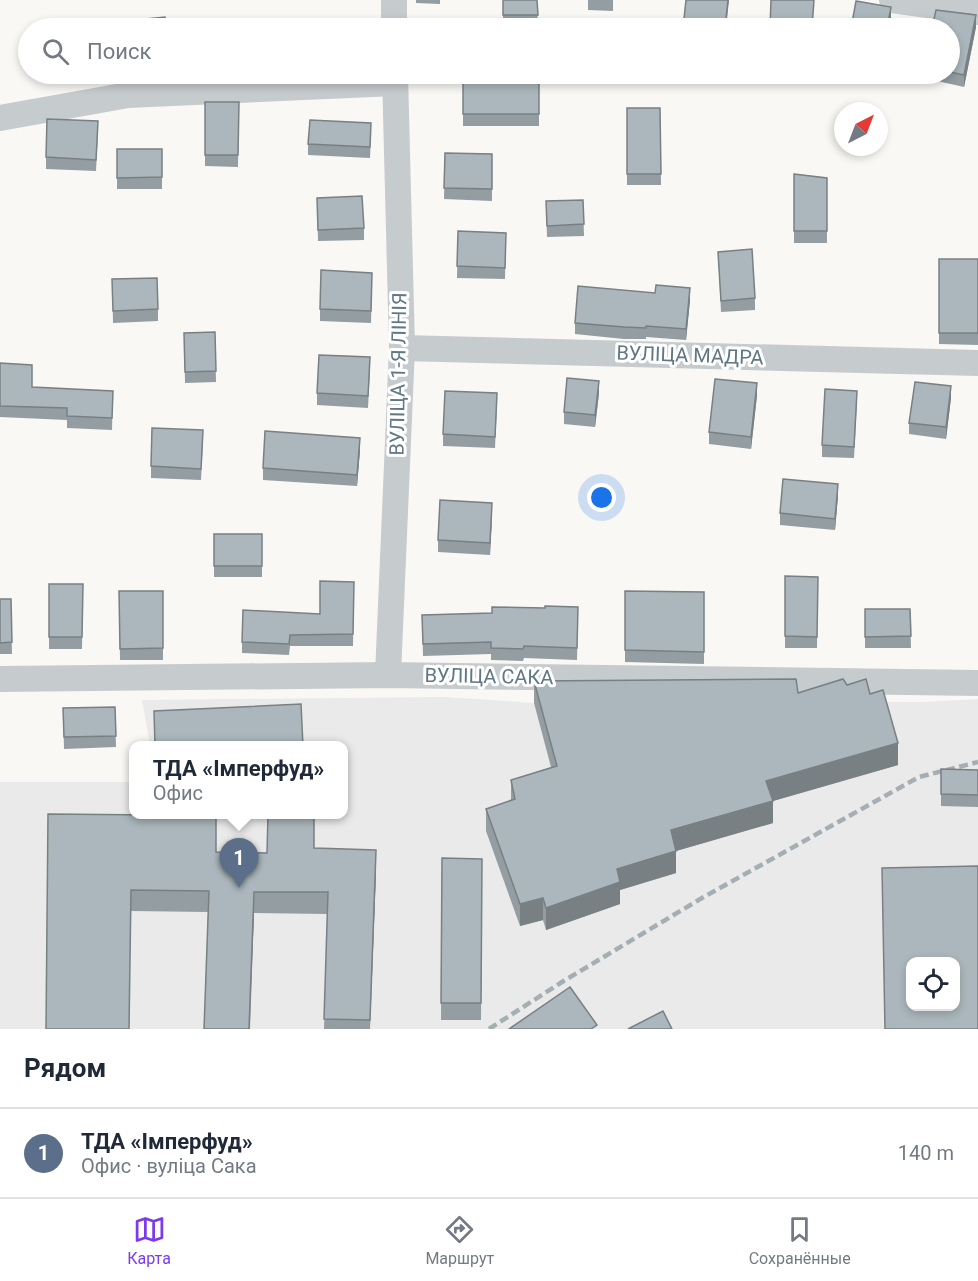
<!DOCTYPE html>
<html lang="ru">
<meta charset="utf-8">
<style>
:root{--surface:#fff;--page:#f2f2f3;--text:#1f2937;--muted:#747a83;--line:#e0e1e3;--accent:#7c3aed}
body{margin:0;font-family:Roboto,sans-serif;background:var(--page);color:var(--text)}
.controls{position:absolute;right:18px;bottom:18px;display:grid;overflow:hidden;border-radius:12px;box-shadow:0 3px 9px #0003}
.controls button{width:54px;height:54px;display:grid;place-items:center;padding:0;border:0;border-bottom:2px solid var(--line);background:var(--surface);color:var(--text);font:30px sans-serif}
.compass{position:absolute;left:834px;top:102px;width:54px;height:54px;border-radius:50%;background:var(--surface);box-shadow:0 3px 9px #0003;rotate:42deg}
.you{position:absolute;left:602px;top:498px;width:21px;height:21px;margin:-15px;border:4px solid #fff;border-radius:50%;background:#1a73e8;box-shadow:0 0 0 9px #1a73e833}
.badge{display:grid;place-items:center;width:39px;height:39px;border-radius:50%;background:var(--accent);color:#fff;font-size:20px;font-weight:700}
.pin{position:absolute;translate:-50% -50px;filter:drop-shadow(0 2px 3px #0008)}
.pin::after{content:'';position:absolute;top:32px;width:21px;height:18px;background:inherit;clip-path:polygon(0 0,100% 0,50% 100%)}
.popup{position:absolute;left:129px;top:741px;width:219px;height:78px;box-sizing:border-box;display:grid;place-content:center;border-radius:12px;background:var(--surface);filter:drop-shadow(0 2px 4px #0005);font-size:20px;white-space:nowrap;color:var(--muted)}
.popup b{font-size:22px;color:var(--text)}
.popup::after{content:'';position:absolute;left:50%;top:100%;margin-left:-12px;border:12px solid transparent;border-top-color:var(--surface)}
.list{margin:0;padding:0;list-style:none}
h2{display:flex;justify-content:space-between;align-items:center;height:78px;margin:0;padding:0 24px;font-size:26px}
h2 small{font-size:20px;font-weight:400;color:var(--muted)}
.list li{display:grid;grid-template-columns:39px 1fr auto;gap:18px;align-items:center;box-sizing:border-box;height:90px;padding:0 24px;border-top:2px solid var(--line)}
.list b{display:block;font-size:22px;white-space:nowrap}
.list p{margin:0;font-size:20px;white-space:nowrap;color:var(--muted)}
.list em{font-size:20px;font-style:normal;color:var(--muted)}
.icon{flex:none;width:33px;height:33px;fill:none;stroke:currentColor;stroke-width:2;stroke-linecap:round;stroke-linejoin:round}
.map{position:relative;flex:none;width:978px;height:1029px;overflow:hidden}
.search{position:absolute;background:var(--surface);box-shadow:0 3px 9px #0003;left:18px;right:18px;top:18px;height:66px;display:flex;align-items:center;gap:15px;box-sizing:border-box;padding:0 21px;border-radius:33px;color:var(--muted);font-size:22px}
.sheet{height:168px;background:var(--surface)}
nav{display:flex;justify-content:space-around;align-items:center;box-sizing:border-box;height:84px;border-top:2px solid var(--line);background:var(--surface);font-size:16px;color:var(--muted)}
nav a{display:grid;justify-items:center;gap:3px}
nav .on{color:var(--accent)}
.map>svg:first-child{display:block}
</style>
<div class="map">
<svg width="978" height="1029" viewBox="0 0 978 1029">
<rect width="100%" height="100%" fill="#f9f8f5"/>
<path fill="#e9eae9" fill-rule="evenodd" d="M443,697L535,703L924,702L978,699V1029H0V782H134V814H344V746L150,745L142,700ZM910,962H956V1006H910Z"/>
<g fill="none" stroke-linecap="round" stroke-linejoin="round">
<g stroke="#c6cbce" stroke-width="26">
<polyline points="394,0 394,28"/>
<polyline points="892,0 978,12"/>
<polyline points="0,118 128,95 395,83"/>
<polyline points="402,348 978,363"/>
<polyline points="388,675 402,348 395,74"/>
<polyline points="0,679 388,675 978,683"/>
</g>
<polyline stroke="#a5aeb3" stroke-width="4.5" stroke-dasharray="9 4.5" stroke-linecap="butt" points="489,1029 562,982 702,898 919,777 978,762"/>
</g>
<g fill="#939da2">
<polygon points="416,0 440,0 440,4 416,3"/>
<polygon points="503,0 537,0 538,27 503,27"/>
<polygon points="588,0 613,0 613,11 588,10"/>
<polygon points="976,27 964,87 924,78 924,74 950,74 950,28"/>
<rect x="463" y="74" width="76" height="52"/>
<polygon points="205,102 239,102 238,167 205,166"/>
<polygon points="627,108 660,108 661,185 627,185"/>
<polygon points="98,132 96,171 46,169 46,157"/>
<polygon points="371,134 370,158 308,155 308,144"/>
<rect x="117" y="149" width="45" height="40"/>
<polygon points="445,153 492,154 492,201 444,199"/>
<polygon points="794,174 827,178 827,243 794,243"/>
<polygon points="317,198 364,228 364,240 318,241"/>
<polygon points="583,200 584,236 547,237 546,201"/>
<polygon points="458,231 506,233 505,279 457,278"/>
<polygon points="718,252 755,298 755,310 721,312"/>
<polygon points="939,259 978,259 978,345 939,344"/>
<polygon points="112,279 158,309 158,321 113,323"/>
<polygon points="372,284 371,323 320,321 320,309"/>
<polygon points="655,293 690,300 686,340 646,337 646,339 624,339 575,334 575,323"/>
<polygon points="215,332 216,382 185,383 184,333"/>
<polygon points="0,363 32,387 113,391 112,430 67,428 67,420 0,417"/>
<polygon points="370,369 368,408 317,405 317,393"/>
<polygon points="599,393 595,427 564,424 564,412"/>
<polygon points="757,395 751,449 709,444 709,432"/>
<polygon points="951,398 946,439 909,434 909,423"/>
<polygon points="857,402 854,458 822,457 822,445"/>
<polygon points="497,405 495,448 443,446 443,434"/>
<polygon points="203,441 201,480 151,478 151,466"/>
<polygon points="360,450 357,486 263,480 263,468"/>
<polygon points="838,496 835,530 780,525 780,513"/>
<polygon points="492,514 490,555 438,552 438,540"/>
<rect x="214" y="534" width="48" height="43"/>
<polygon points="785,576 818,577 817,648 785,648"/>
<polygon points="354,582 353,646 290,646 289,655 242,653 242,642 320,614"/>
<polygon points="49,584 83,584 82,649 49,649"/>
<polygon points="119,591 163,591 163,660 120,660"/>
<polygon points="625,591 704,592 704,664 625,662"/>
<polygon points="0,599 11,599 12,654 0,654"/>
<polygon points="578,607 577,660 524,658 523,661 491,660 491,654 423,656 422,615 492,613 545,608"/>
<polygon points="865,609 910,609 911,648 865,648"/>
<polygon points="534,681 798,693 847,685 870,694 898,765 773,801 773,823 676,851 676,873 620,890 620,904 546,930 543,920 520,926 486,831 486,809 511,800 511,780 551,767 534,703"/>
<polygon points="115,707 116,747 64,749 63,708"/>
<polygon points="941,769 978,770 978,807 941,806"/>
<polygon points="48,814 216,852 267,853 314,848 376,871 370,1029 324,1029 328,914 254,913 250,1029 204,1029 208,912 131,911"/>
<polygon points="442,858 482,859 481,1020 441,1020"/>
</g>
<g fill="#788084">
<polygon points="728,0 729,0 726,28 725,28"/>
<polygon points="891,7 891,18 889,28 887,28"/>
<polygon points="976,15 976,27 964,87 964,75"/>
<polygon points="690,288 690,300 686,340 686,329"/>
<polygon points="599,381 599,393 595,427 595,415"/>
<polygon points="757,383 757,395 751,449 751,437"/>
<polygon points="951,386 951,398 946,439 946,427"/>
<polygon points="360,438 360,450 357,486 357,475"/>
<polygon points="838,484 838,496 835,530 835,519"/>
<polygon points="492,503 492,514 490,555 490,543"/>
<polygon points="898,743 898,765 766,803 766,781"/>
<polygon points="773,801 773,823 676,851 676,873 620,890 620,904 546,930 546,908 617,869 671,830"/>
<polygon points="376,850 376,871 370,1029"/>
<polygon points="254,892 254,913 249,1029"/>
<polygon points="543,898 543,920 520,926 520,904"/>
</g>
<g fill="#abb7bc" stroke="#788084" stroke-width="1.5" fill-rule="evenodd">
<polygon points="503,0 537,0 538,15 503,15"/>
<polygon points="686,0 728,0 725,28 683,28"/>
<polygon points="771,0 814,0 812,28 770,28"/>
<polygon points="856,1 891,7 887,28 851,28"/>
<polygon points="936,10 976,15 964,75 950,72 950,28 932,28"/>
<polygon points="165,17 166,28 117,28 116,22"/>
<polygon points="367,25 367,28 338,28 338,27"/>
<rect x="463" y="74" width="76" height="40"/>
<polygon points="205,102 239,102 238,155 205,155"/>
<polygon points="627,108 660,108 661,174 627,174"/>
<polygon points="47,119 98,121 96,160 46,157"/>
<polygon points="310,120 371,123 370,147 308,144"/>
<polygon points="117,149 162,149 162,177 117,178"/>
<polygon points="445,153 492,154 492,189 444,188"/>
<polygon points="794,174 827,178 827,231 794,231"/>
<polygon points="362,196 364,228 318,230 317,198"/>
<polygon points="583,200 584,224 547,226 546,201"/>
<polygon points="458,231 506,233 505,268 457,266"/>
<polygon points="752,249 755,298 721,301 718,252"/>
<rect x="939" y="259" width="39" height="74"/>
<polygon points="321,270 372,273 371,311 320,309"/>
<polygon points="157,278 158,309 113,311 112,279"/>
<polygon points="656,285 690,288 686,329 646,326 646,328 624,327 575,323 578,286 655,293"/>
<polygon points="215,332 216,371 185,372 184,333"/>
<polygon points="319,355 370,357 368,396 317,393"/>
<polygon points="0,363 32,365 32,387 113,391 112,418 67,416 67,408 0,406"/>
<polygon points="567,378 599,381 595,415 564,412"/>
<polygon points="715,379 757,383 751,437 709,432"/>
<polygon points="915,382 951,386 946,427 909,423"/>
<polygon points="825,389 857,391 854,447 822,445"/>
<polygon points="445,391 497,393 495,437 443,434"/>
<polygon points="152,428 203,430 201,469 151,466"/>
<polygon points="265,431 360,438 357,475 263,468"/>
<polygon points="783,479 838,484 835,519 780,513"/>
<polygon points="440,500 492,503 490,543 438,540"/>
<rect x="214" y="534" width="48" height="32"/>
<polygon points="785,576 818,577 817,637 785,636"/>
<polygon points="320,581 354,582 353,634 290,635 289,644 242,642 243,610 320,614"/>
<polygon points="49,584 83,584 82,637 49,637"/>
<polygon points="119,591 163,591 163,648 120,649"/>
<polygon points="625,591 704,592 704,652 625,650"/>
<polygon points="0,599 11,599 12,642 0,643"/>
<polygon points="545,606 578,607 577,648 524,646 523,649 491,648 491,642 423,644 422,615 492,613 492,607 545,608"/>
<polygon points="865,609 910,609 911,636 865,637"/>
<polygon points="796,679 798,693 843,679 847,685 866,679 870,694 883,690 898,743 766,781 773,801 671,830 676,851 617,869 620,882 546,908 543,898 520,904 486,809 515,799 511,780 557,766 534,681"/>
<polygon points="301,704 303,746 155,746 154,711"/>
<polygon points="115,707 116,736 64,737 63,708"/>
<polygon points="941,769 978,770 978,795 941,794"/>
<polygon points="48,814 155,815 216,814 216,852 267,853 268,814 314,814 314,848 376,850 370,1020 324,1019 328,892 254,892 249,1029 204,1029 209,891 131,890 129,1029 46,1029"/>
<polygon points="442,858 482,859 481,1003 441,1003"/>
<path d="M978,866V1029H885L882,868ZM910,962H956V1006H910Z"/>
<polygon points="570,987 597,1025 591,1029 509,1029"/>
<polygon points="663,1011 672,1029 628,1029"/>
</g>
<g text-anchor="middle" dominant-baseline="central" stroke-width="6" stroke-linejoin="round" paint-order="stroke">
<g font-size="20" fill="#607784" stroke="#fff">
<text transform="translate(690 355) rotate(2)">ВУЛІЦА МАДРА</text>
<text transform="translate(398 374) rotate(-89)">ВУЛІЦА 1-Я ЛІНІЯ</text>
<text transform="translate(489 676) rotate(1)">ВУЛІЦА САКА</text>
</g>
</g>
</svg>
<div class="controls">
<button><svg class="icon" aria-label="locate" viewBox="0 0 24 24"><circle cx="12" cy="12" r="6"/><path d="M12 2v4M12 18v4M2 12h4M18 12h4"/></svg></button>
</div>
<svg class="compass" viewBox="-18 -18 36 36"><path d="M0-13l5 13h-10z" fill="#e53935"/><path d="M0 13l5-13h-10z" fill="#747a83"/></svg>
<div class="you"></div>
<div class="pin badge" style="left:239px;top:888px;background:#5c6f8a">1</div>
<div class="popup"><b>ТДА «Імперфуд»</b>Офис</div>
<div class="search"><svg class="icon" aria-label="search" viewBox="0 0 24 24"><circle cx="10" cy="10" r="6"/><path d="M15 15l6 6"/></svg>Поиск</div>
</div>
<section class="sheet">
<h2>Рядом<small></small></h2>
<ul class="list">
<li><span class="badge" style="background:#5c6f8a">1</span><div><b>ТДА «Імперфуд»</b><p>Офис · вуліца Сака</p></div><em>140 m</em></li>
</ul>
</section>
<nav>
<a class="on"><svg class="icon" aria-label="map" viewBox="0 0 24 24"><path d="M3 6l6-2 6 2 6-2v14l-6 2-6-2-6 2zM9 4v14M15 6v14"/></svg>Карта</a>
<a><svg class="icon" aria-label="directions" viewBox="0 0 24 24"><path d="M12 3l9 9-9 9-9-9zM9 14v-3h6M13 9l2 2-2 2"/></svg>Маршрут</a>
<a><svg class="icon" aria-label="saved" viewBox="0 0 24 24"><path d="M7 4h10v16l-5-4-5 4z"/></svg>Сохранённые</a>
</nav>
